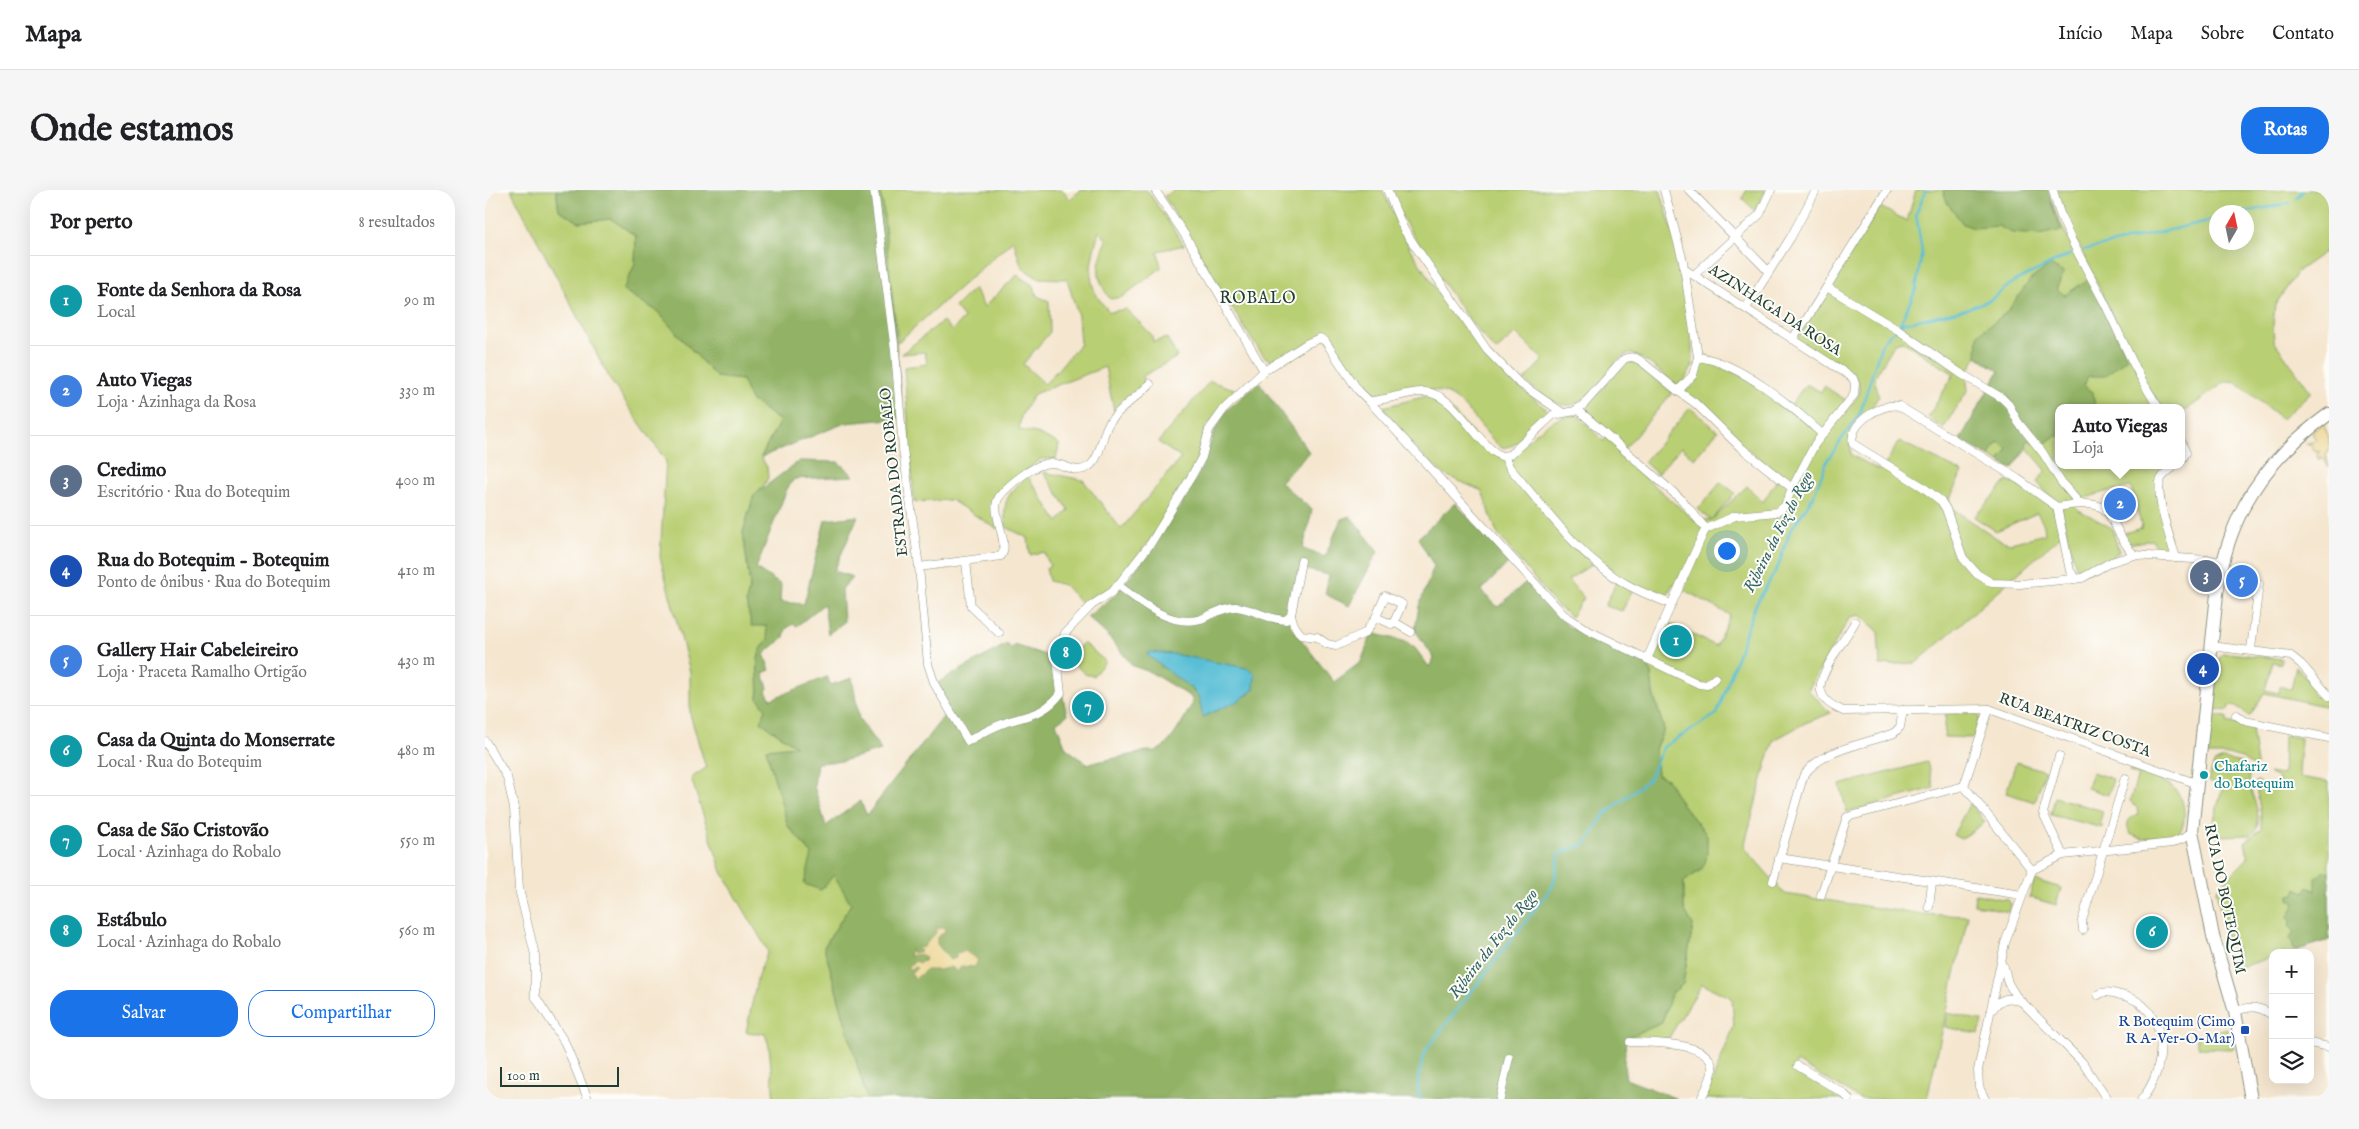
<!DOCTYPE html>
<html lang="pt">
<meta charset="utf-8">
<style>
:root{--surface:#fff;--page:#f6f6f6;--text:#202124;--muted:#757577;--line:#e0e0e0;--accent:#1a73e8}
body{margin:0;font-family:"IM FELL English",serif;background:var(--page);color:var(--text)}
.controls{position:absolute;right:15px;bottom:15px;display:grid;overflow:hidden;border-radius:10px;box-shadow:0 5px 20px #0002}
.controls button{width:45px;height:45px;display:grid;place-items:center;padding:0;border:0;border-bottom:1px solid var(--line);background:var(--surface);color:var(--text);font:25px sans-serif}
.compass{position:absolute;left:1724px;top:15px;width:45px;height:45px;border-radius:50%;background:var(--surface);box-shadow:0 5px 20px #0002;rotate:9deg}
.scale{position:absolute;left:15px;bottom:12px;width:119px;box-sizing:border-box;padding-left:5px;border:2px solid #1f3d34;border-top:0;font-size:14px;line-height:18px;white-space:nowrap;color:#1f3d34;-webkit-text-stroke:4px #fdfcf7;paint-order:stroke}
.you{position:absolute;left:1241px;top:360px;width:18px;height:18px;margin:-12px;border:4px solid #fff;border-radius:50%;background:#1a73e8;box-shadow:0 0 0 8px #1a73e833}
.badge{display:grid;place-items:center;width:32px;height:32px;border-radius:50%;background:var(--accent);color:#fff;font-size:16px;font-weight:700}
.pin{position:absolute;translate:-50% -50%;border:2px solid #fff;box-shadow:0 1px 5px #0006}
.popup{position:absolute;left:1570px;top:214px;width:130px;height:65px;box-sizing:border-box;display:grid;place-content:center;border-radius:10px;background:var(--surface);filter:drop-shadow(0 1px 4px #0005);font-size:16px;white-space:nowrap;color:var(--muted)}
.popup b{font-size:19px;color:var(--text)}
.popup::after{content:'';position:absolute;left:50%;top:100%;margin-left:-10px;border:10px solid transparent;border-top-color:var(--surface)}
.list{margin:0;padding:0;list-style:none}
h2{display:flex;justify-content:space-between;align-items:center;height:65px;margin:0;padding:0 20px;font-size:21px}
h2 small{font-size:16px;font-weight:400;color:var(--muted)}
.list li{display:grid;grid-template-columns:32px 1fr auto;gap:15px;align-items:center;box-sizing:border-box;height:90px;padding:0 20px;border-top:1px solid var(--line)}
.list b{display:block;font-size:19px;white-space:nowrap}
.list p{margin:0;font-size:16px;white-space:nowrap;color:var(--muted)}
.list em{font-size:16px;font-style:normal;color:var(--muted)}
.actions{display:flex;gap:10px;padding:15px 20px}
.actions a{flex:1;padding:11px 0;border:1px solid var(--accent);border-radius:20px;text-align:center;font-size:18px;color:var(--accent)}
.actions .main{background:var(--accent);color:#fff}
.icon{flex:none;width:28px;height:28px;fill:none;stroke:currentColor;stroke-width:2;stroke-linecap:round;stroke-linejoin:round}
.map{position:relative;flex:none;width:1844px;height:909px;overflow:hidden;border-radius:20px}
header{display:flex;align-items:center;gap:30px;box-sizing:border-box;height:70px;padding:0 25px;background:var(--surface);border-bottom:1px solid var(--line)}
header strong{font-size:24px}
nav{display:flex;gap:28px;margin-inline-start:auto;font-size:18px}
.intro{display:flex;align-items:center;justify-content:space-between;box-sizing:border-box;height:120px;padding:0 30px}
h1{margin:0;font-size:35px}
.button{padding:12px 22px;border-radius:20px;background:var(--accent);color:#fff;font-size:18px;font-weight:700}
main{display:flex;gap:30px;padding:0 30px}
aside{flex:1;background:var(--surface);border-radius:20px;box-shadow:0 5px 20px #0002}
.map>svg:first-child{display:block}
</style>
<header>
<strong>Mapa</strong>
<nav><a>Início</a><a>Mapa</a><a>Sobre</a><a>Contato</a></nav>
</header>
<div class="intro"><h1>Onde estamos</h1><a class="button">Rotas</a></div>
<main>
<aside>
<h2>Por perto<small>8 resultados</small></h2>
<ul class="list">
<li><span class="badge" style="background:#0f9aa8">1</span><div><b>Fonte da Senhora da Rosa</b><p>Local</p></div><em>90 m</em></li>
<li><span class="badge" style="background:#3f7fe0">2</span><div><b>Auto Viegas</b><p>Loja · Azinhaga da Rosa</p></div><em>330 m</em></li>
<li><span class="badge" style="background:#5c6f8a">3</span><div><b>Credimo</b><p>Escritório · Rua do Botequim</p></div><em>400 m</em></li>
<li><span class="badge" style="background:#1a4fb4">4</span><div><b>Rua do Botequim - Botequim</b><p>Ponto de ônibus · Rua do Botequim</p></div><em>410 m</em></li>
<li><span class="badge" style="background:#3f7fe0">5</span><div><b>Gallery Hair Cabeleireiro</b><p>Loja · Praceta Ramalho Ortigão</p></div><em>430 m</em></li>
<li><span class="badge" style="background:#0f9aa8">6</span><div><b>Casa da Quinta do Monserrate</b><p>Local · Rua do Botequim</p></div><em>480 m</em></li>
<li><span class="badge" style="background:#0f9aa8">7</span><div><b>Casa de São Cristovão</b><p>Local · Azinhaga do Robalo</p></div><em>550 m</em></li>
<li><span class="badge" style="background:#0f9aa8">8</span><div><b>Estábulo</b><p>Local · Azinhaga do Robalo</p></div><em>560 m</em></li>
</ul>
<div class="actions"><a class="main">Salvar</a><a>Compartilhar</a></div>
</aside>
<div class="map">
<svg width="1844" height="909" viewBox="0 0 1844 909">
<rect width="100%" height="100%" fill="#fdfcf7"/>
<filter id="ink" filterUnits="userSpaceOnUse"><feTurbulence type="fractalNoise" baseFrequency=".02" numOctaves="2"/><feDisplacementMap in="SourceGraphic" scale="10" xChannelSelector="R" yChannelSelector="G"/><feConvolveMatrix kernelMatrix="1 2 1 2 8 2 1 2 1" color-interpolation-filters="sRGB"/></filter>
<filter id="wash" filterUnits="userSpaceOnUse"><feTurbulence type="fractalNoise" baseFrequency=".0096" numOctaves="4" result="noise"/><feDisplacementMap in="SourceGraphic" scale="20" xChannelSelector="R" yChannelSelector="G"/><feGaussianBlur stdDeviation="1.12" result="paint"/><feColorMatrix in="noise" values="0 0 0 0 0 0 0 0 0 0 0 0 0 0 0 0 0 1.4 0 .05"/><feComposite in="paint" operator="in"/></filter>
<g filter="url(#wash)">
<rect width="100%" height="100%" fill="#f5e6cf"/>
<g fill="#b9cf73" stroke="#6c8654" fill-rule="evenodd">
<path d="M26,0H71L74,20L94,32L126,29L151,46L150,74L138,100L172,121L231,187L257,190L266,210L295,231L276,267L282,277L283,288L278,297L269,305L258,342L265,395L261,413L267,435L281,436L283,451C265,467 276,486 273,508L281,519L276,532L312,557L281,559L303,636L327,664L349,684L366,714L339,757L382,909H289L284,856L280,844L261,842L273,785L283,761L237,682L206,588L221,578L205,524V482L175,367L181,271L126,191Z"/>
<path d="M394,0H578L585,9L596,0H662L699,55L673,61L676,78L637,107L625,109C609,85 612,76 622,50L614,41C605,74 598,96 625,122L641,119L667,145L668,152L682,148L692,167L658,186L659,196L629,221L620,177L549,204L536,226L534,240L552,243L574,254L571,269H556L510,303L508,312L512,339L466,310L429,312L419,177L442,174L440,162L416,164L458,131L467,141L479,128L470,117L489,98L499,117L532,85L549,96L552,106L564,111L565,142L538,174L560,194L595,154L593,126L582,89L553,88L537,78L528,50L413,152Z"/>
<path d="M689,0H897L925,59L969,126L1017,182L1065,222L1029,255L1017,258C998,243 983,214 963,204C937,191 904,215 881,198C861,185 862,158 837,147L787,172L779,166L767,150L679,6Z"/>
<path d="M905,0H1175L1193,59L1206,143L1208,176L1198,192L1190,195C1181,187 1155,162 1143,164C1136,165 1133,170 1129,175C1094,219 1086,231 1039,190L1058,170L1031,143L1011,161C982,130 958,94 936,58C924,39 912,21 905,0Z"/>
<polygon points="1262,0 1281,0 1270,21 1257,8"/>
<path d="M1431,0H1563C1573,36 1593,64 1610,97C1631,137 1651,177 1671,218H1574V275H1685L1674,287L1686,360H1674L1667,350L1643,354L1636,344L1657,338L1646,297L1623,301L1588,312L1592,319L1627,338L1634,362L1609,380L1598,383L1591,377L1576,319L1552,292L1561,280L1542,258L1527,279L1475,250L1514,181L1492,166L1481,185L1483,200L1458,239L1443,227L1469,184L1417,151L1410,153L1389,188L1394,206L1365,250L1366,265L1394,280L1400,275L1414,251L1477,282L1462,315L1516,351L1526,353L1560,344L1559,335L1552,323L1511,341L1489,327L1523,290L1567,315L1578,344L1431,473L1395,475L1393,441L1375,425L1365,427L1323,500L1346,523L1320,533L1289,550L1281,574L1259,657L1300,704L1433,724L1483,726L1442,909H1375L1312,872L1309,878L1361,909H1220L1249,836L1247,808L1217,794L1183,849L1140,848L1177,833L1186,804L1198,794L1208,735L1199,719V691L1217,680L1222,645L1196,613L1182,589L1172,585L1170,559L1179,539L1168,503L1166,483L1162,474L1180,431L1231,456L1245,425L1188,394L1180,409L1150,395L1137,421L1120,416L1133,388L1112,371L1083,390L1099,408L1086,427L1070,414L1012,343L997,301L958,284L928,256L898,217L942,206C949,209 957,212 963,217C982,232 1008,282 1036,257C1052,242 1069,225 1092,225L1118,251L1126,244L1109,231L1101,218L1140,172L1152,173L1187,203L1141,257L1132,263L1209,330H1226L1213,319L1236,292L1250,303L1227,330L1262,296L1278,312L1295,285L1255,253L1228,225L1199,202L1214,182V161L1305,216L1321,194L1336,202L1339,196L1367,214L1375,203L1373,189L1311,150L1395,17L1422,31Z"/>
<path d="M1571,0H1844V59L1814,80L1790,115L1788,134L1789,151L1826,202L1797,229L1749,191L1740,192L1696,224V218H1677L1659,191L1590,47ZM1732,22H1762V52H1732Z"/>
<path d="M725,191L752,200L720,238L710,277L665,350L626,399L600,417L579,395L564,391L561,378L565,376L559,362L545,365L543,348L521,337C517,308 523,306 542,285L573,332L584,320L558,282L598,290L636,339L696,268L673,252Z"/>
<polygon points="1205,218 1233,241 1209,269 1196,257 1172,284 1159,272"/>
<polygon points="598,453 619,470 620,472 608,486 600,484 585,470 585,467"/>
<path d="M1743,463L1797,469L1796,474L1788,472L1780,500L1794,503L1795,496L1806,500L1811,476L1844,517L1779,503L1765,526L1761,525C1756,517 1753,517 1744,516L1743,521L1728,519L1734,469L1737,464Z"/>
<polygon points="1461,523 1490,523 1495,527 1489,548 1459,547"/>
<polygon points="1727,525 1742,527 1742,532 1767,538 1772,575 1768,576 1757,568 1746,565 1721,565 1723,531 1726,531"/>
<polygon points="1799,545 1816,548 1814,587 1844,592 1844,750 1803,763 1788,763 1788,767 1756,777 1752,756 1748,756 1747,754 1743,755 1731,700 1763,668 1760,652 1776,639 1776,624 1770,592 1773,591 1782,598 1790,600 1794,594 1794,589 1784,583 1798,585"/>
<path d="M1738,569L1757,573C1768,585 1762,590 1767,603C1771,616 1779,634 1766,645L1730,646L1727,637L1738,595L1723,591L1729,573Z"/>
<polygon points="1442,572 1449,598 1362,622 1355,595"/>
<polygon points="1531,572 1560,581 1550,612 1521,603"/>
<path d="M1645,579L1657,584L1658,582C1681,592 1700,598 1699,626C1699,633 1698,638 1693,644L1658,649L1645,644C1640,634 1643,627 1653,624L1652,618L1645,611L1653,585L1644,582Z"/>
<polygon points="1607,582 1628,589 1623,605 1602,598"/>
<polygon points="1570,607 1618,621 1615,632 1618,638 1566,625"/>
<polygon points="1485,613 1500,632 1476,649 1468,645"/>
<polygon points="1550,690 1576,698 1571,715 1544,707"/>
<polygon points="1490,704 1523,710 1526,714 1524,722 1489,714"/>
<polygon points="1463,823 1497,831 1494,844 1460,837"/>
<polygon points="1742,838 1749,859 1714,858 1711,847"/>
</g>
<g fill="#92b265" stroke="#58784c" fill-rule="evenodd">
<polygon points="71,0 394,0 398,14 418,228 360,233 276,267 295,231 266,210 257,190 231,187 172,121 138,100 150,74 151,46 126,29 94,32 74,20"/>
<polygon points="1458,0 1563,0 1570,25 1577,40 1554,45 1527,43 1513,36 1489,38 1478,34 1461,11"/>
<polygon points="1565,75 1579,83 1571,99 1580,105 1605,88 1642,168 1620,186 1603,186 1599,196 1608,202 1610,218 1574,218 1574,246 1570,246 1558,255 1542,250 1541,258 1527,279 1514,272 1523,259 1513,252 1504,266 1475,250 1514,181 1492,166 1493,144 1522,122 1545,90"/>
<path d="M774,192L824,262L795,292L827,320L818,359L840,367L856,329L865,326L893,361L864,416L840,404L844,385L818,379L805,435L849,492L876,472L887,443L922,452L930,458L944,477L949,468L930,440L934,416L949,376L933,348L970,313L1025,371L996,401L1013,417L1041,392L1084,437L1162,474L1166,483L1168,504L1179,539L1170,559L1172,585L1182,589L1196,613L1222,645C1222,673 1224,676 1199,691V719L1208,735L1198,794L1186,804L1177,833L1141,848L1139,875L1141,889L1192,909H382L339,757L366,714L349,685L336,700L319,694L327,664L303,636L281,559L311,556L276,532L281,519L273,508C276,487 266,466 283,450L281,436H267L261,412L265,395L258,342L269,305L314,271L353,272L369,286L309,289L302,299L271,378L296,395L295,412L319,414L340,330L373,326L349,381L368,387L357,399L359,432L343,444L339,414L312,436L308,434L301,439L299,447L279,464L285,480L278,483L283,498L281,501L286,509L342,487L346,495L367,488L374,529L396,560L357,571L332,573L329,596L341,636L375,611L382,625L462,522L452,493L522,454L526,458L530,455L569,468L582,525L571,533L581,558L602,574L655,563C662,559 668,563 673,560C688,553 699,527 708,513L706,507L665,482L648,476L621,444L602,427L630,405L655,374L694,318L716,280L730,240L742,220ZM688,464L766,480L765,504L718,527L714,507L693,486L675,476Z"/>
<polygon points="1844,681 1844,750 1812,760 1807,758 1808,754 1805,749 1809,741 1804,736 1806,731 1803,727 1810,713 1804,709 1805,705 1810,704 1812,698 1819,702 1823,697 1831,701 1831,688 1838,682"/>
</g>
<g fill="#eeda9e" stroke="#868c69">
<polygon points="1838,233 1844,248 1844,262 1841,264 1844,277 1839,268 1835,267 1835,269 1833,269 1832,264 1835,262 1829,260 1826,254 1821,254 1831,250 1827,242"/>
<polygon points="451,735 453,739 459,737 460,742 452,747 452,754 465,770 471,768 471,763 480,761 493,770 490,777 476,776 473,782 466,777 454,780 441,780 430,789 426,784 432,778 429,777 423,780 423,776 430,771 434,773 439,771 440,767 435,764 424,766 426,759 428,763 435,761 433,756 437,758 451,743"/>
</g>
<polygon fill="#57bed5" stroke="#3b7e84" points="664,462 688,464 762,478 770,484 769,499 755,510 718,527 714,507 707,499 662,465"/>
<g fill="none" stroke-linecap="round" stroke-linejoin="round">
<g stroke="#57bed5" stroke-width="2.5">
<polyline points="1812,8 1818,0"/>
<polyline points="1760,22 1805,13"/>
<polyline points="1599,60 1732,29"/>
<polyline points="1415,134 1431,99 1437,61 1431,24 1441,0"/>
<path d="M936,909C928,897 937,874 941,860L1068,696L1075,663L1100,654L1120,624L1164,589L1178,557L1232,524L1270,416L1293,377L1305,341L1328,307L1343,269L1375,223L1397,153L1415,134L1481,119L1505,110L1530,91L1586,64"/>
</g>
</g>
</g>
<g filter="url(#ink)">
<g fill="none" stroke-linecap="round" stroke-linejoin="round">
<defs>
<g id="street">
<path d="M389,0L410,161L418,259L434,377L443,474L450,495L483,551C495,544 508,537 522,532C546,524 559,525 576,503L572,470L580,443L607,415L627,402L633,395L666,353L706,287L717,267L724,240L739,219L779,181L821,154L835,148L840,151L873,200L884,211C903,211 921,201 940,202C971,204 990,253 1016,266L1024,265L1030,260L1068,225L1090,221L1098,215L1139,169C1146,166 1150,167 1156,171L1193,201L1208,185L1213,167L1198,71L1179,0"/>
<polyline points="670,0 700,45 779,181"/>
<polyline points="902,0 919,40 1002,160 1033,192 1078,223"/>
<polyline points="1204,0 1284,82"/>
<path d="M1568,0C1577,40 1601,76 1619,112C1637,148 1651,184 1674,218"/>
<polyline points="1199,79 1368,188 1370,194 1369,205 1330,254 1307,298"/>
<polyline points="1209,85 1275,24 1286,0"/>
<polyline points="1342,97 1413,140 1475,183 1517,208 1524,215 1533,232 1558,263 1576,292 1595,314"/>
<polyline points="1261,118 1306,47 1331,0"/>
<polyline points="1307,149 1323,127 1402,0"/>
<path d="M1213,167C1254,172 1307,216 1337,244"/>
<polyline points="884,211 1078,424 1102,440 1214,494 1222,495 1230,488"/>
<polyline points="1092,219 1197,310 1221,339"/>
<polyline points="1696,251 1701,263 1696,271"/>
<path d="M1019,266L1025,278C1060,318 1094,367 1141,394C1155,402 1171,408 1186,414"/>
<path d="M1572,317C1637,305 1617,329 1649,365"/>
<path d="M1691,368C1686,351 1669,304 1676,289C1679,284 1686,279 1691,275"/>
<polyline points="481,372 486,416 514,443"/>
<path d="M434,377L516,366C526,354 504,321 514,307C523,295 551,272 567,273C580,274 590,285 603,277C616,269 616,246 624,233C634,218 652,207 665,194"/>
<path d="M1591,389L1585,381L1572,317L1533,289L1414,216C1397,212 1362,234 1368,254L1438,297L1456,311L1461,319L1478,368L1492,384L1507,393L1535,394L1597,388L1626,372L1649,365L1737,371"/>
<path d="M633,395C655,412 686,438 716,429C727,425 740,416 752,417C769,419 784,430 801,430L806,425L816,371"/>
<polyline points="806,425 809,435 816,445 832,447 842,454 851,456 880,443 891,427"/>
<path d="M1370,432C1362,446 1331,487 1336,501C1339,513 1349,516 1358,521L1504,519L1710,593"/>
<polyline points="906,434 891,427 900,406 917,414 909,432 926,442"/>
<polyline points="1726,456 1806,466 1816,474 1844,506"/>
<polyline points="1766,459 1774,394"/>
<polyline points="1162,469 1218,344 1221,339 1250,326 1292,322 1300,316 1307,298 1255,257 1210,213 1193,201"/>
<polyline points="1751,525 1760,531 1844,548"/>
<polyline points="0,551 22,587 29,618 34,699 50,765 50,806 80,853 103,909"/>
<polyline points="1574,566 1558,623 1578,665"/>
<polyline points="1479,596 1547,680"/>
<polyline points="1479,596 1504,519"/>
<polyline points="1294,668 1537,705"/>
<path d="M1288,691L1318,587C1334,559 1382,554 1409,543L1415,537L1418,520"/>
<polyline points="1336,705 1362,627 1479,596"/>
<polyline points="1444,717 1447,693"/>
<polyline points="1598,740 1597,731 1640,588"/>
<polyline points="1519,777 1523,793 1531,806 1597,872 1622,909"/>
<path d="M1613,805C1620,800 1628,803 1636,805C1685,816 1684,876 1657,909"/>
<path d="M1508,819C1514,809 1524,806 1534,811"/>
<path d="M1750,822C1765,815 1775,816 1788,826"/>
<path d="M1145,852C1164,853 1223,851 1227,876C1229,886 1220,900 1216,909"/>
<polyline points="1825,853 1844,857"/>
<polyline points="1313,876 1358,903 1364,909"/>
<polyline points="1015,909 1024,868"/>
<polyline points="1500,909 1494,897 1493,880 1520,753 1547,680 1578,665 1687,653 1699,648 1707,641"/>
</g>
<path id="primary" d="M1766,909L1750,822L1728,746L1707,641L1732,404C1743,323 1779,271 1844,224"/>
</defs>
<use href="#street" stroke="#8a9282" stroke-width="9"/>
<use href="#primary" stroke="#8a9282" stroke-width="14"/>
<use href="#street" stroke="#fff" stroke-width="8"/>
<use href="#primary" stroke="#fff" stroke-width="12"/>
</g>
</g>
<circle fill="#0f9aa8" stroke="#fdfcf7" stroke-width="2" cx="1719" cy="585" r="5"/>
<rect fill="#1a4fb4" stroke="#fdfcf7" stroke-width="2" x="1755" y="835" width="10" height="10" rx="2.5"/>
<g text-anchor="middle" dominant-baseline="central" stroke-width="4" stroke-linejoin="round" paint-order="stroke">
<g font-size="15" fill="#1f3d34" stroke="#fdfcf7">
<text transform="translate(1290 120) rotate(33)">AZINHAGA DA ROSA</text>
<text transform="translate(409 282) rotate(-96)">ESTRADA DO ROBALO</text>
<text transform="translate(1590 535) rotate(20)">RUA BEATRIZ COSTA</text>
<text transform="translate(1740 709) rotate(78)">RUA DO BOTEQUIM</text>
</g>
<g font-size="15" fill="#0d838f" stroke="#fdfcf7" text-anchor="start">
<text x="1729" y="576">Chafariz<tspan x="1729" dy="17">do Botequim</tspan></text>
</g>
<g font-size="15" fill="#164399" stroke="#fdfcf7" text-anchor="end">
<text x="1750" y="831">R Botequim (Cimo<tspan x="1750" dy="17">R A-Ver-O-Mar)</tspan></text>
</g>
<g font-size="16" letter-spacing="1" fill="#1f3d34" stroke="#fdfcf7">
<text x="773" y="109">ROBALO</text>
</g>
<g font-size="16" font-style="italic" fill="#306464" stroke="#fdfcf7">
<text transform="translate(1294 342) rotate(-63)">Ribeira da Foz do Rego</text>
<text transform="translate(1009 754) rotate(-52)">Ribeira da Foz do Rego</text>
</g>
</g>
</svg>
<div class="controls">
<button>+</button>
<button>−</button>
<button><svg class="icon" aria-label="layers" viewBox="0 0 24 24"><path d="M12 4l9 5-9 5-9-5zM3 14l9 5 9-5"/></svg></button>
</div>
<svg class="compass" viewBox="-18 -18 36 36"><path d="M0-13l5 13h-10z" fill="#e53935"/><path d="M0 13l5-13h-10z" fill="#757577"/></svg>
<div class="scale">100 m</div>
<div class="you"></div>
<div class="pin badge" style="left:1191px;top:451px;background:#0f9aa8">1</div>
<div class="pin badge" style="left:1635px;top:314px;background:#3f7fe0">2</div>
<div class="popup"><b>Auto Viegas</b>Loja</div>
<div class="pin badge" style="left:1721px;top:386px;background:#5c6f8a">3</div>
<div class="pin badge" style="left:1718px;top:479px;background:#1a4fb4">4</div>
<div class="pin badge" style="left:1757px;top:391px;background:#3f7fe0">5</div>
<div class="pin badge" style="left:1667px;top:742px;background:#0f9aa8">6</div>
<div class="pin badge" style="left:603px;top:517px;background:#0f9aa8">7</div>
<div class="pin badge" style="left:581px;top:463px;background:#0f9aa8">8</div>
</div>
</main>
